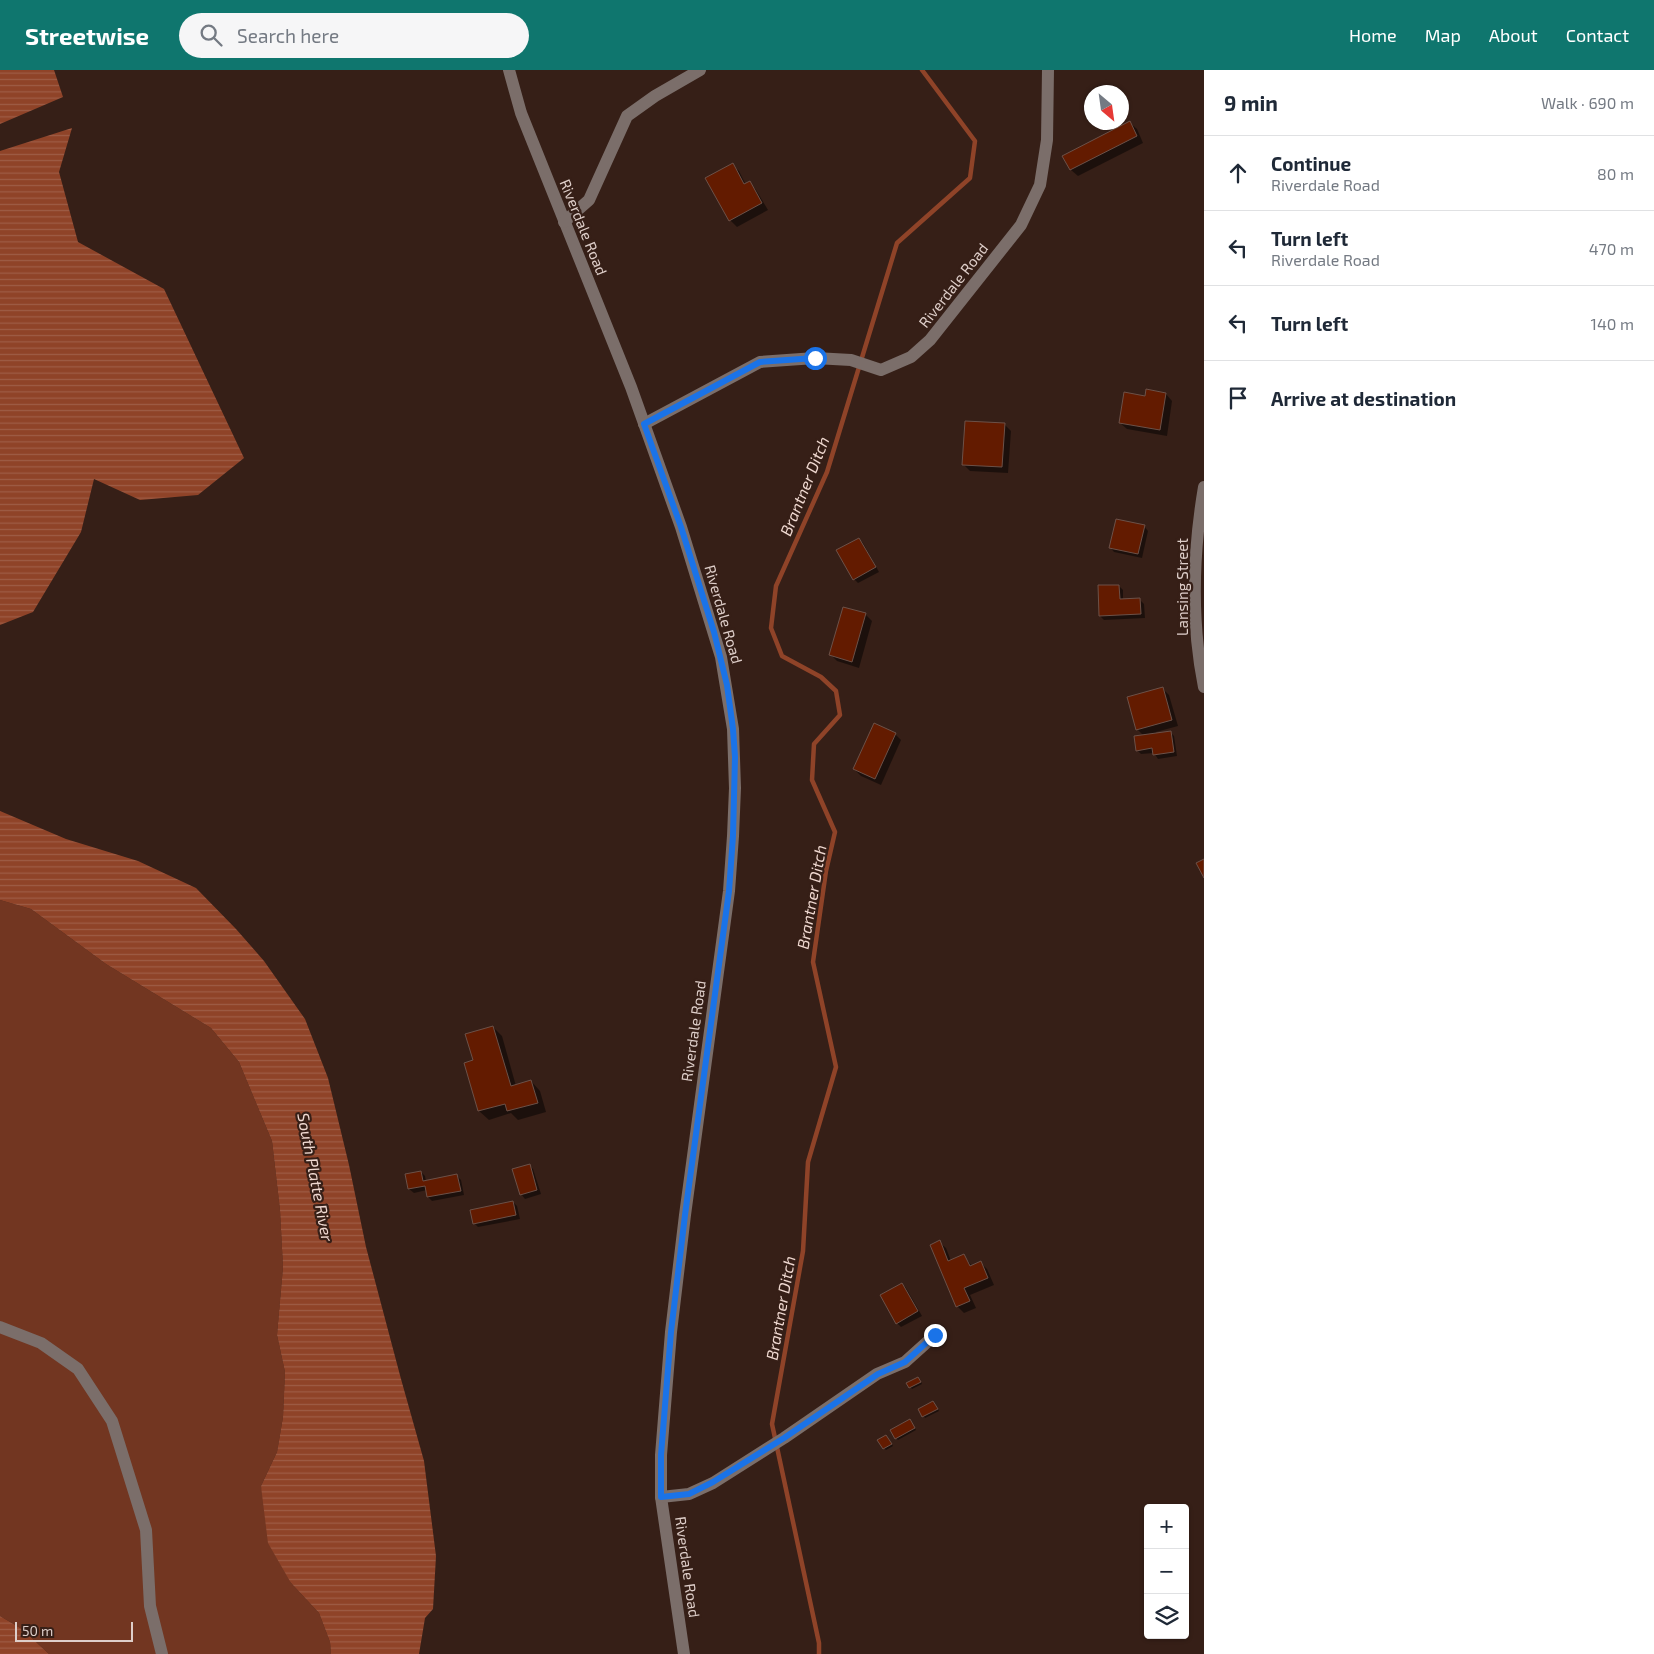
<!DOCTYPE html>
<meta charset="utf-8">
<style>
:root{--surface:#fff;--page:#f6f6f7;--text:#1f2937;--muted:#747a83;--line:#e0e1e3;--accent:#0f766e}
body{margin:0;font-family:"Exo 2",sans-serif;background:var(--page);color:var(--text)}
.controls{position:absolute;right:15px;bottom:15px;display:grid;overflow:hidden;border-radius:5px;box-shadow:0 1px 4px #0004}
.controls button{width:45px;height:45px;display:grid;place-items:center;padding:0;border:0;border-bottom:1px solid var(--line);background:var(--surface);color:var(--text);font:25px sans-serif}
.compass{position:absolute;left:1084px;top:15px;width:45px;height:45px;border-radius:50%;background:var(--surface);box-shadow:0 1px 4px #0004;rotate:151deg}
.scale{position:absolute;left:15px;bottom:12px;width:118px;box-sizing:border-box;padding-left:5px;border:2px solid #decec9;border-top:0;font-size:14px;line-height:18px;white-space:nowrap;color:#decec9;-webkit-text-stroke:4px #361f17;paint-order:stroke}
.stop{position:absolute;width:15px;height:15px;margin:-11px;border:4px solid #1a73e8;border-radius:50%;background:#fff}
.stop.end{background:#1a73e8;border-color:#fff;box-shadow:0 1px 5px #0008}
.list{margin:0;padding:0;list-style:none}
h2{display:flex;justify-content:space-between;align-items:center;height:65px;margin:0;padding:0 20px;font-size:21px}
h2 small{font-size:16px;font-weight:400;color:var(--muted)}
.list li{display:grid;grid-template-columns:32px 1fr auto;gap:15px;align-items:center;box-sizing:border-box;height:75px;padding:0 20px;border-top:1px solid var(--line)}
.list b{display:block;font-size:19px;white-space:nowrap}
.list p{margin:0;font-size:16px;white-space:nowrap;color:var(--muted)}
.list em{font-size:16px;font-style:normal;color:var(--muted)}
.icon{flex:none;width:28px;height:28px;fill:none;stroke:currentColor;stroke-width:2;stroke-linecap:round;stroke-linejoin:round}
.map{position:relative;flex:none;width:1204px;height:1584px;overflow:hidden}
header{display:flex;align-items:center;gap:30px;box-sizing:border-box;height:70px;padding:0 25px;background:var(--accent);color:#fff}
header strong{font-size:24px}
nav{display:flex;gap:28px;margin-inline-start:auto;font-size:18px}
.search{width:350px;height:45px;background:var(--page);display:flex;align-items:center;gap:12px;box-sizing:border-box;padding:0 18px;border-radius:28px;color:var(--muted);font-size:19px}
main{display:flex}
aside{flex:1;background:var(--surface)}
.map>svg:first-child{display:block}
</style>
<header>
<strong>Streetwise</strong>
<div class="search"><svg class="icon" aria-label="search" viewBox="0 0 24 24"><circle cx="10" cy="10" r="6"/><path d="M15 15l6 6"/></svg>Search here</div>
<nav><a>Home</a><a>Map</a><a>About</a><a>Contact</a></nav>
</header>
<main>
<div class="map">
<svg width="1204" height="1584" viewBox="0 0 1204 1584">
<defs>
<pattern id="water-rules" width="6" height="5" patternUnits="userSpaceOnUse" patternTransform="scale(1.25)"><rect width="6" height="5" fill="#8f4328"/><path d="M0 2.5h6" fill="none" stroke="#9e5d46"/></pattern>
</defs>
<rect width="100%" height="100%" fill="#361f17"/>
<polygon fill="#723621" points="0,830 31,839 106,894 211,958 239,992 272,1071 280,1140 283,1197 277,1265 285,1302 283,1347 277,1382 261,1416 291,1513 319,1543 330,1572 331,1584 49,1584 22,1559 0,1546"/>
<g fill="url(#water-rules)">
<polygon points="0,0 54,0 63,27 0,54"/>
<polygon points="72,58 59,102 78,172 164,219 244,388 198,425 140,430 94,409 81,462 33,542 0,555 0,81"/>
<polygon points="0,741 66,769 138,791 196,818 236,859 264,891 305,949 328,1008 349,1095 366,1177 401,1309 424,1391 436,1486 433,1539 425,1548 419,1584 331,1584 330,1572 319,1543 291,1513 268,1473 261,1416 277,1382 283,1347 285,1302 277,1265 283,1197 280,1140 272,1071 239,992 211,958 106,894 31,839 0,830"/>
<polygon points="0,1546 22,1559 49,1584 0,1584"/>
</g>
<g fill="#0007">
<polygon points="1130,53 1137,59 1143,73 1078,106 1071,100 1064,86"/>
<polygon points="732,95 739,101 746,115 750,113 756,120 768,140 737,157 730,150"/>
<polygon points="1166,324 1172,331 1167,366 1127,359 1120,353 1146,327"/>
<polygon points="1004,354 1011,361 1008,403 970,401 963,394"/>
<polygon points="1144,456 1148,461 1142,488 1114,482 1110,477"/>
<polygon points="859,469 863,473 879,502 858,513 854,509"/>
<polygon points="1119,516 1123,520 1123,530 1140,530 1144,534 1145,548 1104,550 1100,546"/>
<polygon points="865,544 872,551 859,598 837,591 831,585"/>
<polygon points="1162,618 1169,625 1178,656 1156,662 1157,664 1170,662 1174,666 1177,686 1158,689 1154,683 1141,684 1137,680 1144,666 1137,659"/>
<polygon points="895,664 901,670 881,715 861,706 854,699"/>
<polygon points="493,957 502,966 516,1016 531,1011 540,1021 546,1042 518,1050 511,1043 489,1050 479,1041 466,994 474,991"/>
<polygon points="529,1095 533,1099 541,1124 525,1129 521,1124"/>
<polygon points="421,1102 425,1106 426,1112 457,1106 461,1110 464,1125 432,1131 428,1127 427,1120 414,1123 409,1119"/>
<polygon points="513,1132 517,1136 520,1149 478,1157 474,1153"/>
<polygon points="939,1172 946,1178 951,1191 964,1186 972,1196 981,1193 987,1199 994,1215 970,1225 976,1238 964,1243 957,1236"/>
<polygon points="902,1214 906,1218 922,1246 901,1257 897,1253"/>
<polygon points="920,1310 922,1314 912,1319 908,1313"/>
<polygon points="933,1332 939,1341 925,1348 920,1340"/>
<polygon points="910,1350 916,1360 898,1370 896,1368"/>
<polygon points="888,1368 893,1376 886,1380 884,1378"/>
</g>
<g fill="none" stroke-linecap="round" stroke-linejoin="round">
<polyline stroke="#8f4328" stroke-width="4.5" points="819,1584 819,1573 772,1354 803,1181 808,1092 836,997 813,892 826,801 835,762 812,710 814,674 840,645 836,621 821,607 782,586 771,558 776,516 827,402 897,173 970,108 975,71 922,0"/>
</g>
<g fill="#631b00" stroke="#6c5148">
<polygon points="1130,51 1137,66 1070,100 1062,86"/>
<polygon points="733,93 744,114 750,111 762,133 729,151 705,108"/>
<polygon points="1146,319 1166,323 1160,360 1119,353 1124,322 1145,326"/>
<polygon points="965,351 1005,353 1002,397 962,395"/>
<polygon points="1116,449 1145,455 1138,484 1109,478"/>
<polygon points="859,468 876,497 853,510 836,480"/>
<polygon points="1098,515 1119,515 1120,529 1140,528 1141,544 1099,546"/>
<polygon points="843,537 866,543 852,592 829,585"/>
<polygon points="1163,617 1172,650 1136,660 1127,627"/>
<polygon points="874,653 896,663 875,709 853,699"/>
<polygon points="1171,661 1174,682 1153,685 1152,678 1136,681 1134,666"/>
<polygon points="1204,789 1204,808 1196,793"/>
<polygon points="493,956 511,1016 531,1010 538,1033 507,1041 505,1034 478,1041 464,993 473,990 465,964"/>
<polygon points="530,1094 537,1120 520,1125 512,1099"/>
<polygon points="421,1101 423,1111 457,1104 461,1121 427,1127 425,1116 408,1119 405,1104"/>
<polygon points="513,1131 516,1145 473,1154 470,1140"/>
<polygon points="940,1170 948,1191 964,1184 970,1196 981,1191 988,1208 964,1218 970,1231 956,1237 930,1175"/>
<polygon points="902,1213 918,1241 896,1254 880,1225"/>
<polygon points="918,1307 921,1312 909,1318 906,1313"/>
<polygon points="933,1331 938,1339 922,1347 918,1339"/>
<polygon points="910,1349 915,1358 895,1369 890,1360"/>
<polygon points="886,1365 892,1374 883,1379 877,1370"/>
</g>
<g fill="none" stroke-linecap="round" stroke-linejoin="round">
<g stroke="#7b6e6a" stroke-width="12">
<polyline points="509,0 521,43 631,317 681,457 721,587 733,659 735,718 733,766 729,821 685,1145 671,1262 661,1385 661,1427 684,1584"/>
<polyline points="564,152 589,130 627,46 655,26 700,0"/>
<polyline points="644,354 760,292 815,288 851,290 881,300 911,287 930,270 1021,155 1040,115 1047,70 1048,0"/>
<path d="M1204,417C1193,482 1191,552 1204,617"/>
<polyline points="0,1257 41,1273 78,1299 112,1351 146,1460 150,1536 162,1584"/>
<polyline points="661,1427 689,1424 713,1413 784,1368 877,1304 905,1292 935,1265"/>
</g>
</g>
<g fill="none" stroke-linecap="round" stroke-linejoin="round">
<polyline stroke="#1a73e8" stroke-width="6" points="815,288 760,292 644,354 681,457 714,562 727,615 733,659 735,687 733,766 729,821 685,1145 671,1262 661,1385 661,1427 689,1424 713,1412 784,1368 878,1304 905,1292 935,1265"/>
</g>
<g text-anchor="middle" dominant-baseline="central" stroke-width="4.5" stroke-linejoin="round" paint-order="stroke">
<g font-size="15" fill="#decec9" stroke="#361f17">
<text transform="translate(584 157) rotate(68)">Riverdale Road</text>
<text transform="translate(953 215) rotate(-52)">Riverdale Road</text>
<text transform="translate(1182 517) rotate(-90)">Lansing Street</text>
<text transform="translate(724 544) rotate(74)">Riverdale Road</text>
<text transform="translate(693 961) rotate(-82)">Riverdale Road</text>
<text transform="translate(688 1497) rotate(82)">Riverdale Road</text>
</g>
<g font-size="16" font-style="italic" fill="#f0d9d1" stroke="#361f17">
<text transform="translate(804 416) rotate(-68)">Brantner Ditch</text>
<text transform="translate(811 827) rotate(-80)">Brantner Ditch</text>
<text transform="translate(316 1107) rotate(79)">South Platte River</text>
<text transform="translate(780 1238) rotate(-80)">Brantner Ditch</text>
</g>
</g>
</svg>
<div class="controls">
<button>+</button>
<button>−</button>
<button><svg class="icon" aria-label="layers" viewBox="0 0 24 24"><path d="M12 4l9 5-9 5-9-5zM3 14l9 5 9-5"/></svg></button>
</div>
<svg class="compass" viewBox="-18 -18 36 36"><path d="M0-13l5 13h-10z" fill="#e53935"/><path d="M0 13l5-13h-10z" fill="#747a83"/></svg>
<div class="scale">50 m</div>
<div class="stop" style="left:815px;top:288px"></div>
<div class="stop end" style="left:935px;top:1265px"></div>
</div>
<aside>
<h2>9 min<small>Walk · 690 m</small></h2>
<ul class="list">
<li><svg class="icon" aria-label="ahead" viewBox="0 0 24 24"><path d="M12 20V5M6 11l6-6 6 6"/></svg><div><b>Continue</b><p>Riverdale Road</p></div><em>80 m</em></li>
<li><svg class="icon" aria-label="left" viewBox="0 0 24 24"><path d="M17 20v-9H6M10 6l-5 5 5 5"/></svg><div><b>Turn left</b><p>Riverdale Road</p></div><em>470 m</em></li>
<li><svg class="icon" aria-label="left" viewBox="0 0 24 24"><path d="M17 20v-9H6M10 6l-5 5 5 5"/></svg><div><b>Turn left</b></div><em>140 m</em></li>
<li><svg class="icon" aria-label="arrive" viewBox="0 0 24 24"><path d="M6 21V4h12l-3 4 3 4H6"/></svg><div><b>Arrive at destination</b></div></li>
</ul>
</aside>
</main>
